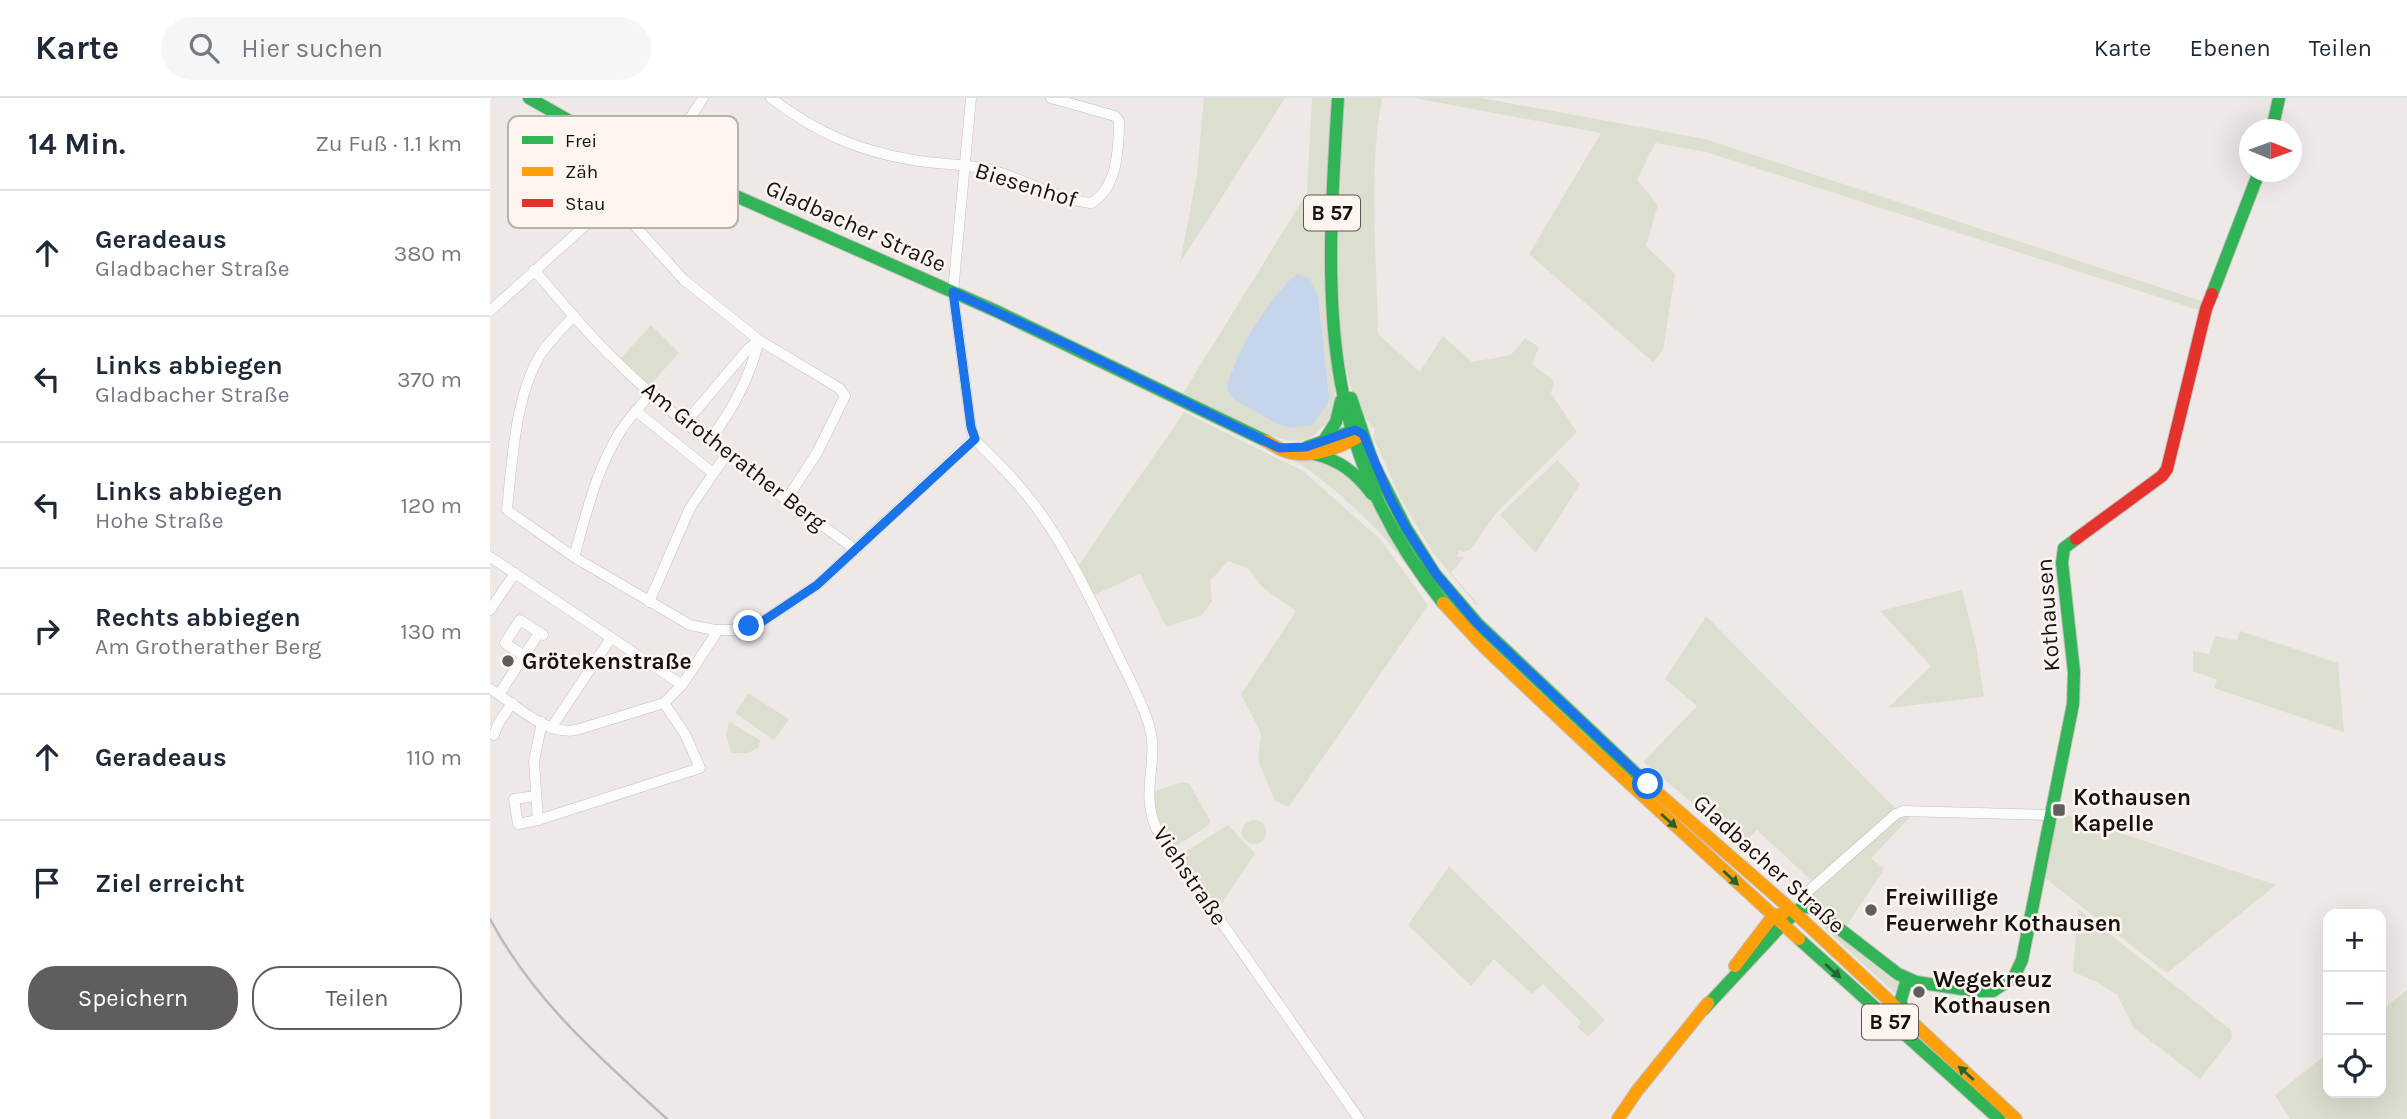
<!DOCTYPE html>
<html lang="de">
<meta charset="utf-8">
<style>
:root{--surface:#fff;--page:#f6f6f7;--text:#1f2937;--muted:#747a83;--line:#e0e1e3;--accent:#615d5c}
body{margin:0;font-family:Karla,sans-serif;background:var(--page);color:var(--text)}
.controls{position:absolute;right:21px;bottom:21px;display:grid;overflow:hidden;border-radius:14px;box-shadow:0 7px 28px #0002}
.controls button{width:63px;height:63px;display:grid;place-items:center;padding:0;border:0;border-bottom:2px solid var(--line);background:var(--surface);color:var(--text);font:35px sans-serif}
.compass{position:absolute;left:1749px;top:21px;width:63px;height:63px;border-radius:50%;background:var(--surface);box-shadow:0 7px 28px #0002;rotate:91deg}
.stop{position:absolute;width:21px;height:21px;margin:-16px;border:5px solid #1a73e8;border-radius:50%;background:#fff}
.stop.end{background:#1a73e8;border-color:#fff;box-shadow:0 2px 7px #0008}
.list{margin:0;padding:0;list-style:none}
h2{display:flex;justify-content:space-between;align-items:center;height:91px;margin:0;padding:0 28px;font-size:30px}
h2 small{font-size:23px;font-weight:400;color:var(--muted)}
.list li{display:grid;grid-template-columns:46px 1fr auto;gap:21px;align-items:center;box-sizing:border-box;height:126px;padding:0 28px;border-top:2px solid var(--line)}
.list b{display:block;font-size:26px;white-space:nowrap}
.list p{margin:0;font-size:23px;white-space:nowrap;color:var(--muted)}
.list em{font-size:23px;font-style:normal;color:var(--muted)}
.actions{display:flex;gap:14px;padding:21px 28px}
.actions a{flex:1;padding:16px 0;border:2px solid var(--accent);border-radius:28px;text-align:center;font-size:24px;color:var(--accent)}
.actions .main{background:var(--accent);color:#fff}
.icon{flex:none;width:38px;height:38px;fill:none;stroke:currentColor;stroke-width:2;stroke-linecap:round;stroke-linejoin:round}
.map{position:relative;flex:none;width:1917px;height:1021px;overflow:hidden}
header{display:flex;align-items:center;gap:42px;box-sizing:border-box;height:98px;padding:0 35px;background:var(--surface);border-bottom:2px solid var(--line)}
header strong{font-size:33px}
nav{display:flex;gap:38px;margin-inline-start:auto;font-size:24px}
.search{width:490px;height:63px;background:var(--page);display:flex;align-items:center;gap:18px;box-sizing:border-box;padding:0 24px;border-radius:38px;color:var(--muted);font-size:26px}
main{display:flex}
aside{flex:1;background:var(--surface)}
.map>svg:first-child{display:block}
</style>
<header>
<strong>Karte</strong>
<div class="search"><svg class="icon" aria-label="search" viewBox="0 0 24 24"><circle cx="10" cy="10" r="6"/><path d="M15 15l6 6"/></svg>Hier suchen</div>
<nav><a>Karte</a><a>Ebenen</a><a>Teilen</a></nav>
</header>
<main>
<aside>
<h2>14 Min.<small>Zu Fuß · 1.1 km</small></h2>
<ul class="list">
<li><svg class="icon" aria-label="ahead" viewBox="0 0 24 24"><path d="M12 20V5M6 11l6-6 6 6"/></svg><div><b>Geradeaus</b><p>Gladbacher Straße</p></div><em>380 m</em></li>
<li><svg class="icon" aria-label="left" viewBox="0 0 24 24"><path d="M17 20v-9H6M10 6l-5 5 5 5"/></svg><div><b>Links abbiegen</b><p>Gladbacher Straße</p></div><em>370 m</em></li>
<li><svg class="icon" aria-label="left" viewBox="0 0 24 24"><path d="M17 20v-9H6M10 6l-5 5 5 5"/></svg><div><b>Links abbiegen</b><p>Hohe Straße</p></div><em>120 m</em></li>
<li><svg class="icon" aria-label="right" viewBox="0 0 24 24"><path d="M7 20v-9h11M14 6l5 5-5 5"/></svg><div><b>Rechts abbiegen</b><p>Am Grotherather Berg</p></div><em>130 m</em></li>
<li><svg class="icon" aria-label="ahead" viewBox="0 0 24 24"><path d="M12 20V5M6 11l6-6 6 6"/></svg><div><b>Geradeaus</b></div><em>110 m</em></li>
<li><svg class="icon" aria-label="arrive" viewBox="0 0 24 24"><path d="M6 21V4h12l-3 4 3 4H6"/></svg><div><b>Ziel erreicht</b></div></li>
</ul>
<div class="actions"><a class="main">Speichern</a><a>Teilen</a></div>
</aside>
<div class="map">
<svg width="1917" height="1021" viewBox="0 0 1917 1021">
<rect width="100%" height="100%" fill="#eee9e6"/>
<g fill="#dcdfcf" fill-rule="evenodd">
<polygon points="714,0 795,0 690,165 707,76"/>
<path d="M822,0H842L845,313L843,324C831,325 827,340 811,343C784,347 720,308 693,295L817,95ZM828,198L839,296L785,325L745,302L742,271L783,201Z"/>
<path d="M853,0H892C878,73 887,161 888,236L930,274L953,238L982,264L1021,257L1035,240L1049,249L1042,266L1064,283L1061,295L1087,334L1007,414L981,451L974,454L969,453L967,458L974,459L961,475L988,506L987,508L943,455L911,401L883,339L885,330L881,329C876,318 867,308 863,296C835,210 850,91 853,0Z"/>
<polygon points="924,0 991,0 1215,41 1715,204 1712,213 1216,54 1165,45 1147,82 1168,107 1156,148 1185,176 1173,252 1163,264 1039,156 1111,35"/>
<polygon points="161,227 189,255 160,287 131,260"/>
<polygon points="694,314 813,373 891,442 938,507 799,709 785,703 768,662 771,635 751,596 806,513 772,489 759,471 738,463 720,483 722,503 712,517 676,529 650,476 602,498 588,468"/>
<path d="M798,359L829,361L850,369L874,391L897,432L941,497L940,499C926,481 912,461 897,443C882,425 818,364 797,361Z"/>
<polygon points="1067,362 1090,386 1046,455 1010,417"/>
<polygon points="1472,492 1486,547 1494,599 1398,610 1441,568 1390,513"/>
<polygon points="1216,518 1399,704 1413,716 1425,714 1381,760 1394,771 1357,827 1313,794 1323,784 1267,732 1252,746 1153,664 1207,608 1175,581"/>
<polygon points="1750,533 1848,565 1854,634 1724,590 1727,582 1703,573 1703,553 1719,556 1725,538 1747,542"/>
<polygon points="258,595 299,621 284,642 245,615"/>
<polygon points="239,624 270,642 269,649 258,655 241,655 236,637"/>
<path d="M692,684L699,685L720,722L719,727L685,749C671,730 664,717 663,694Z"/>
<polygon points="1565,713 1786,787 1677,875 1555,780"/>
<circle cx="764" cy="734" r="12"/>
<polygon points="738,727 765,756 727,812 690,757"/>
<polygon points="959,768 1115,922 1098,939 1087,929 1091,924 1053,886 1042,896 1004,861 981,888 918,827"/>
<polygon points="1588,811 1741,932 1742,940 1710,981 1644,930 1627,897 1607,884 1583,874"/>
<polygon points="1329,825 1334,827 1403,882 1410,884 1407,897"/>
<polygon points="1917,892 1917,1021 1800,1021 1785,997 1838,955 1838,995 1891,995 1891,913"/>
</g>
<path fill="#c6d5eb" d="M807,176L820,181L828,198L839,296L838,305L822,327L800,330L785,325L745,302L737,293C739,262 782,195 807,176Z"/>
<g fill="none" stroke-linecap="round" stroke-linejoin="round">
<defs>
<g id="street">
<path d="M281,0C325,34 368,53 423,62C446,66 470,66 493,70C530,78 563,101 601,105C627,91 629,51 629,23L625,18L561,0"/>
<path d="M481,0L463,194L481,329L484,341C503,360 523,379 539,400C573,442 600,500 624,549C636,575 651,600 659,627C670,663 649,694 667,732L869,1021"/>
<polyline points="56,76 102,98 108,105 127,108 194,182 269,242 349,290 355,298 328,353 297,401"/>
<path d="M44,172C70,202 95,233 123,260C196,333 283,391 366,452"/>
<polyline points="0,213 159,70 175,59 213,0"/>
<path d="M84,218C72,231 58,244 49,259C25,301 22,364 17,412L84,459L200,527L225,532H246L273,523L327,487L484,341"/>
<polyline points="146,313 223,375"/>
<polyline points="196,324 258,251 269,242"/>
<path d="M219,343C242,313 260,279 269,242"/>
<polyline points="0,459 192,587"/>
<path d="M84,459C96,417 106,372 130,334C138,320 151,308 161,295"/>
<polyline points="159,504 200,410 236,357"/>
<polyline points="0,512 25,475"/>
<polyline points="49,535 34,558 15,545 30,522 53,537"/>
<path d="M0,591C26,606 55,638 86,632L174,605L192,587L225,537V532"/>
<polyline points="9,596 34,558"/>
<polyline points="52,624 44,663 48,722 210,670 195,636 174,605"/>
<polyline points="61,630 121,540"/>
<polyline points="4,637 8,626 22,605"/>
<polyline points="46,698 24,701 28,726 48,722"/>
<polyline points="1313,808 1315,796 1406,716 1413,713 1560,717"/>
</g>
<g id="fast">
<polyline points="39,0 92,30 506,213 776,343"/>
<path d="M848,0C836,192 824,345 953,505"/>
<polyline points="1782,32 1789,0"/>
<polyline points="1722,196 1769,74"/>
<polyline points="861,300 883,365 916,430 945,476 987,525 1153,682"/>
<polyline points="835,341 846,324 851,303"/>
<polyline points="817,349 865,332 868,334"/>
<path d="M824,356C850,362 866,375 882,396"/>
<polyline points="1309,841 1509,1021"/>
<polyline points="1213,912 1292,827 1313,808 1324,811 1408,876 1426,884 1485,893 1503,893 1524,879 1532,862 1583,606 1584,574 1572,465 1574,450 1586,441"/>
<polyline points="1411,915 1411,901 1417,881"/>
</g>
<g id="slow">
<path d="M776,343C783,347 792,353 801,355C823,360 851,349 870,338"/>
<polyline points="953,505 995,550 1090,640 1309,841"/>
<polyline points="1153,682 1304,814 1526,1021"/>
<polyline points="1245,868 1283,818 1293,816"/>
<polyline points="1128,1021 1147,993 1218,905"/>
</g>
<polyline id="jam" points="1586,441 1672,378 1677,371 1716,211 1722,196"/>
</defs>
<use href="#street" stroke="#c4c0be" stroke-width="11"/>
<use href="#fast" stroke="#c4c0be" stroke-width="14"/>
<use href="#slow" stroke="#c4c0be" stroke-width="14"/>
<use href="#jam" stroke="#c4c0be" stroke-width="14"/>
<use href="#street" stroke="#fcfcfb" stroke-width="10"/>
<use href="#fast" stroke="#30b455" stroke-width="12"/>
<use href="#slow" stroke="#ff9f0a" stroke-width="12"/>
<use href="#jam" stroke="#e5322d" stroke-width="12"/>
<path stroke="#bbb9b9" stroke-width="2.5" d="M0,821C43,902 110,960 177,1021"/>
</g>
<defs><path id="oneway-solid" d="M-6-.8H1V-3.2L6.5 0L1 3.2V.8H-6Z" transform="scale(1.75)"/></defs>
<g fill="#226333">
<use href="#oneway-solid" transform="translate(1179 723) rotate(42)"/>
<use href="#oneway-solid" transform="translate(1241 780) rotate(43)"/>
<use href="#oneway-solid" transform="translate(1343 873) rotate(42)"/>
<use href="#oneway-solid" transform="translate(1476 975) rotate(-138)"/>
</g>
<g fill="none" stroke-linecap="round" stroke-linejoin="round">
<polyline stroke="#1a73e8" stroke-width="9" points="259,528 273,523 327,487 485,341 481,329 463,194 578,247 789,350 816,349 865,332 873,336 900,400 916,430 946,476 987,525 1158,686"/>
</g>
<g fill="#615d5c" stroke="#fff5f0" stroke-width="2.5">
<circle cx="18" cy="563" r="7"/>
<rect x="1562" y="705" width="14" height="14" rx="3.5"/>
<circle cx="1381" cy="812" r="7"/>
<circle cx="1429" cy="894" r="7"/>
</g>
<g text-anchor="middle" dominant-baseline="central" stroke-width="5" stroke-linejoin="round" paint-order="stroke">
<g fill="#fff5f0" stroke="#5b5654" stroke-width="2">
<rect x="814" y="97.5" width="56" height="35" rx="5"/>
<rect x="1372" y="906.5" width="56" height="35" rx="5"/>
</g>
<g font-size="21" font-weight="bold" fill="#151211">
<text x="842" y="115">B 57</text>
<text x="1400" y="924">B 57</text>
</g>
<g font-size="23" fill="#151211" stroke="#fff5f0">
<text transform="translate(536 87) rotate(17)">Biesenhof</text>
<text transform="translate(366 128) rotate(24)">Gladbacher Straße</text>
<text transform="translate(244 358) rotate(38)">Am Grotherather Berg</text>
<text transform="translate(1558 517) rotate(-94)">Kothausen</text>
<text transform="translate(1279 766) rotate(42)">Gladbacher Straße</text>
<text transform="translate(700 778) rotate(56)">Viehstraße</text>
</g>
<g font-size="23" font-weight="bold" fill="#151211" stroke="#fff5f0" text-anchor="start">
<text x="32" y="563">Grötekenstraße</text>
<text x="1583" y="699">Kothausen<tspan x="1583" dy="26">Kapelle</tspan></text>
<text x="1395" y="799">Freiwillige<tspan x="1395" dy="26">Feuerwehr Kothausen</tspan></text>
<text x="1443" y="881">Wegekreuz<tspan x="1443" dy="26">Kothausen</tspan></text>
</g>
</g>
<rect x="18" y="18" width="230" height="112" rx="10" fill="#fff5f0" stroke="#b9b1ad" stroke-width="2"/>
<rect x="32" y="38" width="31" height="8" fill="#30b455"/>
<rect x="32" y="69" width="31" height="9" fill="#ff9f0a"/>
<rect x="32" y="101" width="31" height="8" fill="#e5322d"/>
<g font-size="19" fill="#151211">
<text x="75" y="49">Frei</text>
<text x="75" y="80">Zäh</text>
<text x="75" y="112">Stau</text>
</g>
</svg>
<div class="controls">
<button>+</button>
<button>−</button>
<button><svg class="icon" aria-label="locate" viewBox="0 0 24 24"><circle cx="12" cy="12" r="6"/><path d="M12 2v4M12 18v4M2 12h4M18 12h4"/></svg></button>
</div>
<svg class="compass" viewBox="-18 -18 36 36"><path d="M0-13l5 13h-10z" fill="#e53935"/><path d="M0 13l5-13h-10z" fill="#747a83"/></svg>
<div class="stop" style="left:1158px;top:686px"></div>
<div class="stop end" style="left:259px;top:528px"></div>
</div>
</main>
